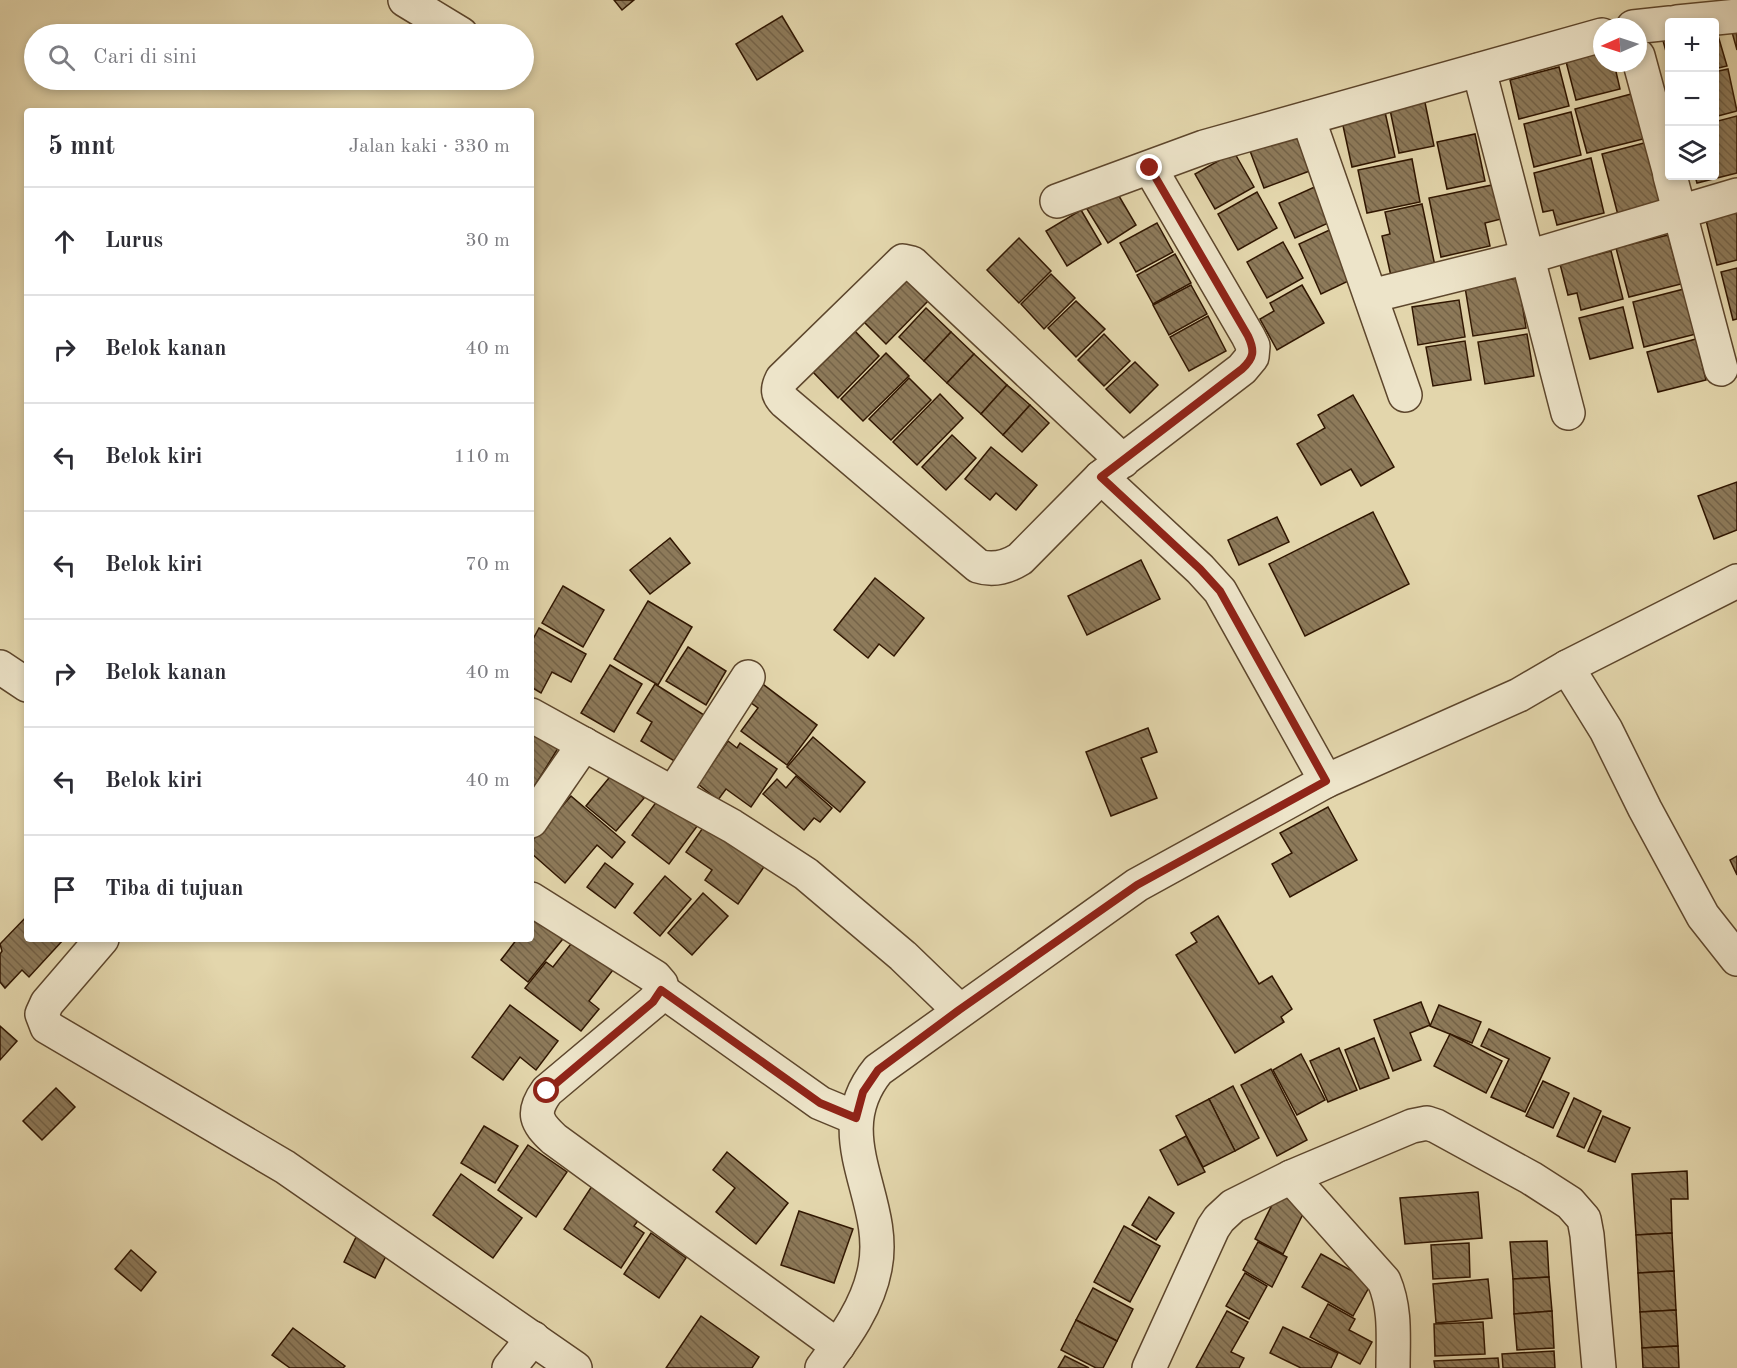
<!DOCTYPE html>
<html lang="id">
<meta charset="utf-8">
<style>
:root{--surface:#fff;--page:#f2f2f3;--text:#2b2b33;--muted:#7c7c81;--line:#e1e1e2}
body{margin:0;font-family:"Old Standard TT",serif;background:var(--page);color:var(--text)}
.controls{position:absolute;right:18px;top:18px;display:grid;overflow:hidden;border-radius:6px;box-shadow:0 3px 9px #0003}
.controls button{width:54px;height:54px;display:grid;place-items:center;padding:0;border:0;border-bottom:2px solid var(--line);background:var(--surface);color:var(--text);font:30px sans-serif}
.compass{position:absolute;left:1593px;top:18px;width:54px;height:54px;border-radius:50%;background:var(--surface);box-shadow:0 3px 9px #0003;rotate:267deg}
.stop{position:absolute;width:18px;height:18px;margin:-14px;border:4px solid #8f2418;border-radius:50%;background:#fff}
.stop.end{background:#8f2418;border-color:#fff;box-shadow:0 2px 6px #0008}
.list{margin:0;padding:0;list-style:none}
h2{display:flex;justify-content:space-between;align-items:center;height:78px;margin:0;padding:0 24px;font-size:26px}
h2 small{font-size:20px;font-weight:400;color:var(--muted)}
.list li{display:grid;grid-template-columns:39px 1fr auto;gap:18px;align-items:center;box-sizing:border-box;height:108px;padding:0 24px;border-top:2px solid var(--line)}
.list b{display:block;font-size:22px;white-space:nowrap}
.list em{font-size:20px;font-style:normal;color:var(--muted)}
.icon{flex:none;width:33px;height:33px;fill:none;stroke:currentColor;stroke-width:2;stroke-linecap:round;stroke-linejoin:round}
.map{position:relative;flex:none;width:1737px;height:1368px;overflow:hidden}
.search{position:absolute;background:var(--surface);box-shadow:0 3px 9px #0003;left:24px;top:24px;width:510px;height:66px;display:flex;align-items:center;gap:15px;box-sizing:border-box;padding:0 21px;border-radius:33px;color:var(--muted);font-size:22px}
.panel{position:absolute;background:var(--surface);box-shadow:0 3px 9px #0003;left:24px;top:108px;width:510px;height:834px;border-radius:6px}
.map>svg:first-child{display:block}
</style>
<div class="map">
<svg width="1737" height="1368" viewBox="0 0 1737 1368">
<defs>
<pattern id="building-back-hatch" width="6" height="6" patternUnits="userSpaceOnUse" patternTransform="scale(1.5)"><rect width="6" height="6" fill="#8d7a5a"/><path d="M-1 5l2 2M0 0l6 6M5-1l2 2" fill="none" stroke="#746348"/></pattern>
</defs>
<rect width="100%" height="100%" fill="#e3d6ac"/>
<filter id="stains"><feTurbulence type="fractalNoise" baseFrequency=".00333" numOctaves="4"/><feColorMatrix values="0 0 0 0 .2 0 0 0 0 .09 0 0 0 0 .02 0 0 0 .5 -.17"/></filter>
<radialGradient id="worn" r=".72"><stop offset=".6" stop-color="#630" stop-opacity="0"/><stop offset="1" stop-color="#630" stop-opacity=".3"/></radialGradient>
<g fill="url(#building-back-hatch)" stroke="#301601" stroke-width="1.5">
<polygon points="614,0 634,0 622,10"/>
<polygon points="782,16 803,51 757,80 736,44"/>
<polygon points="1714,22 1727,66 1714,69"/>
<polygon points="1737,31 1737,50 1732,32"/>
<polygon points="1670,35 1670,66 1662,37"/>
<polygon points="1602,40 1602,63 1614,63 1620,89 1576,100 1563,50"/>
<polygon points="1559,67 1569,106 1519,119 1510,80"/>
<polygon points="1728,69 1737,111 1714,117 1714,72"/>
<polygon points="1423,93 1434,146 1399,153 1388,100"/>
<polygon points="1635,93 1647,138 1587,153 1575,109"/>
<polygon points="1385,112 1395,157 1352,167 1342,121"/>
<polygon points="1571,112 1581,155 1534,167 1524,124"/>
<polygon points="1737,116 1737,173 1697,183 1695,176 1714,176 1714,122"/>
<polygon points="1301,132 1315,169 1264,188 1250,151"/>
<polygon points="1475,134 1485,181 1447,189 1437,142"/>
<polygon points="1648,142 1663,204 1618,215 1602,154"/>
<polygon points="1234,152 1254,187 1215,209 1195,174"/>
<polygon points="1591,158 1604,213 1557,225 1553,210 1543,212 1534,173"/>
<polygon points="1412,159 1420,202 1367,213 1358,170"/>
<polygon points="1497,184 1505,218 1485,223 1490,246 1441,257 1429,198"/>
<polygon points="1319,185 1335,220 1295,238 1279,203"/>
<polygon points="1116,191 1136,225 1108,243 1087,209"/>
<polygon points="1257,192 1277,228 1238,250 1218,214"/>
<polygon points="1422,204 1435,266 1391,276 1382,236 1390,234 1385,212"/>
<polygon points="1737,208 1737,260 1717,265 1705,216"/>
<polygon points="1081,210 1101,244 1067,266 1046,231"/>
<polygon points="1157,223 1173,252 1136,272 1120,243"/>
<polygon points="1336,227 1359,276 1321,294 1299,244"/>
<polygon points="1668,235 1681,284 1629,297 1616,248"/>
<polygon points="1019,238 1051,271 1019,303 987,270"/>
<polygon points="1283,242 1303,278 1267,298 1247,262"/>
<polygon points="1611,251 1623,299 1581,310 1577,293 1568,295 1560,264"/>
<polygon points="1175,254 1191,283 1153,304 1137,275"/>
<polygon points="1737,268 1737,319 1733,320 1721,272"/>
<polygon points="1051,274 1075,298 1044,329 1021,304"/>
<polygon points="902,275 928,301 886,344 860,318"/>
<polygon points="1518,278 1526,328 1473,336 1465,287"/>
<polygon points="1191,285 1207,314 1169,335 1153,305"/>
<polygon points="1302,285 1324,323 1277,350 1260,319 1274,311 1270,303"/>
<polygon points="1684,289 1696,334 1644,347 1633,302"/>
<polygon points="1459,300 1465,337 1418,345 1412,307"/>
<polygon points="1076,301 1105,329 1076,357 1048,328"/>
<polygon points="1623,307 1633,348 1590,359 1579,318"/>
<polygon points="926,308 951,332 924,361 899,337"/>
<polygon points="1208,316 1226,351 1189,371 1170,337"/>
<polygon points="851,327 879,356 838,398 810,369"/>
<polygon points="951,332 974,354 947,383 924,361"/>
<polygon points="1104,334 1130,361 1104,386 1078,360"/>
<polygon points="1527,334 1534,376 1485,384 1478,342"/>
<polygon points="1696,339 1706,380 1658,392 1647,352"/>
<polygon points="1465,341 1471,380 1433,386 1426,347"/>
<polygon points="886,353 909,376 863,421 841,399"/>
<polygon points="974,354 1007,385 981,414 947,383"/>
<polygon points="1135,362 1158,385 1130,413 1106,389"/>
<polygon points="909,378 931,400 891,440 869,419"/>
<polygon points="1007,385 1030,405 1003,435 981,414"/>
<polygon points="940,394 963,418 917,465 893,442"/>
<polygon points="1353,395 1394,467 1361,486 1351,469 1321,485 1297,444 1325,428 1318,415"/>
<polygon points="1030,405 1049,423 1022,452 1003,435"/>
<polygon points="952,435 976,458 946,490 922,467"/>
<polygon points="991,447 1037,485 1016,510 996,493 990,500 965,479"/>
<polygon points="1737,482 1737,530 1714,539 1698,496"/>
<polygon points="1373,512 1409,584 1305,636 1269,564"/>
<polygon points="1277,517 1289,542 1239,565 1228,540"/>
<polygon points="670,538 690,563 650,594 630,570"/>
<polygon points="1141,560 1160,599 1087,635 1068,596"/>
<polygon points="875,578 924,618 894,656 879,644 868,658 834,630"/>
<polygon points="563,586 604,610 583,647 542,623"/>
<polygon points="648,601 692,627 658,685 614,659"/>
<polygon points="539,628 586,654 571,682 552,672 541,693 531,687 531,643"/>
<polygon points="688,647 726,671 706,705 666,681"/>
<polygon points="610,665 642,684 614,732 581,713"/>
<polygon points="756,679 817,725 787,765 741,731 758,708 743,697"/>
<polygon points="655,684 704,715 676,762 641,741 652,722 637,713"/>
<polygon points="531,727 560,745 531,792"/>
<polygon points="1148,728 1157,752 1141,758 1157,798 1111,816 1086,752"/>
<polygon points="813,737 865,782 840,812 787,767"/>
<polygon points="728,741 737,748 740,743 777,769 751,807 726,789 718,800 698,784"/>
<polygon points="613,773 644,798 616,831 586,806"/>
<polygon points="796,776 832,808 820,822 814,818 804,830 763,794 777,779 786,788"/>
<polygon points="571,796 625,842 612,858 597,845 565,883 531,853 531,842"/>
<polygon points="660,797 698,825 669,864 632,835"/>
<polygon points="1328,807 1357,860 1290,897 1272,864 1292,853 1280,833"/>
<polygon points="707,822 766,864 738,904 705,880 712,870 686,852"/>
<polygon points="1737,856 1737,875 1730,860"/>
<polygon points="605,863 633,884 615,908 587,887"/>
<polygon points="665,876 691,899 660,936 634,913"/>
<polygon points="703,893 728,916 692,955 668,933"/>
<polygon points="538,913 566,935 528,982 501,960 517,939 531,939 531,922"/>
<polygon points="27,916 27,939 64,939 29,977 22,970 5,988 0,982 0,954 2,951 0,944"/>
<polygon points="1218,916 1259,984 1272,976 1292,1009 1281,1017 1284,1022 1235,1053 1176,955 1197,942 1191,933"/>
<polygon points="574,940 613,970 589,1001 599,1009 581,1031 525,988 546,962 553,967"/>
<polygon points="1421,1002 1430,1025 1410,1033 1421,1060 1393,1071 1374,1020"/>
<polygon points="510,1005 558,1041 536,1070 520,1057 503,1080 472,1057"/>
<polygon points="1439,1005 1481,1022 1472,1043 1430,1026"/>
<polygon points="0,1026 17,1041 0,1060"/>
<polygon points="1489,1029 1550,1058 1525,1112 1491,1097 1509,1059 1481,1046"/>
<polygon points="1450,1034 1502,1061 1486,1093 1434,1066"/>
<polygon points="1374,1038 1389,1078 1360,1089 1345,1050"/>
<polygon points="1339,1048 1357,1090 1328,1102 1310,1061"/>
<polygon points="1301,1054 1325,1100 1297,1115 1273,1070"/>
<polygon points="1271,1069 1307,1140 1277,1156 1241,1085"/>
<polygon points="1543,1081 1569,1093 1553,1128 1526,1116"/>
<polygon points="1233,1086 1259,1138 1235,1151 1209,1099"/>
<polygon points="56,1088 75,1107 42,1140 23,1121"/>
<polygon points="1574,1098 1601,1111 1584,1148 1557,1136"/>
<polygon points="1209,1099 1235,1151 1203,1167 1176,1116"/>
<polygon points="1603,1116 1630,1128 1615,1162 1588,1151"/>
<polygon points="484,1126 518,1146 495,1183 461,1163"/>
<polygon points="1186,1136 1205,1172 1178,1185 1160,1150"/>
<polygon points="528,1145 567,1172 536,1217 498,1190"/>
<polygon points="727,1152 788,1203 756,1244 716,1212 735,1188 713,1170"/>
<polygon points="1687,1171 1688,1199 1671,1199 1672,1233 1636,1235 1632,1174"/>
<polygon points="461,1174 522,1218 493,1258 433,1215"/>
<polygon points="594,1183 642,1215 634,1226 644,1233 621,1268 564,1229"/>
<polygon points="1478,1192 1482,1238 1405,1244 1400,1198"/>
<polygon points="1278,1193 1306,1208 1283,1254 1255,1239"/>
<polygon points="1149,1197 1174,1213 1156,1240 1132,1225"/>
<polygon points="799,1211 853,1229 834,1283 781,1265"/>
<polygon points="1124,1226 1160,1246 1130,1302 1094,1282"/>
<polygon points="359,1231 390,1248 375,1278 344,1262"/>
<polygon points="651,1233 686,1258 659,1298 624,1274"/>
<polygon points="1672,1233 1674,1271 1638,1273 1636,1235"/>
<polygon points="1547,1241 1549,1277 1513,1279 1510,1242"/>
<polygon points="1258,1242 1287,1257 1272,1287 1243,1270"/>
<polygon points="1469,1243 1470,1277 1433,1279 1431,1245"/>
<polygon points="131,1250 156,1272 141,1291 115,1269"/>
<polygon points="1321,1254 1372,1282 1353,1316 1302,1287"/>
<polygon points="1674,1271 1676,1310 1640,1312 1638,1273"/>
<polygon points="1245,1273 1267,1286 1249,1319 1226,1306"/>
<polygon points="1549,1277 1552,1311 1514,1314 1513,1279"/>
<polygon points="1488,1279 1492,1318 1436,1323 1433,1284"/>
<polygon points="1093,1288 1133,1309 1117,1341 1076,1320"/>
<polygon points="1328,1304 1355,1319 1349,1330 1372,1342 1360,1364 1310,1337"/>
<polygon points="1676,1310 1678,1346 1642,1348 1640,1312"/>
<polygon points="1227,1311 1248,1322 1231,1352 1244,1358 1239,1368 1196,1368"/>
<polygon points="1552,1311 1554,1348 1517,1350 1514,1314"/>
<polygon points="701,1316 759,1357 752,1368 666,1368"/>
<polygon points="1076,1320 1117,1341 1103,1368 1096,1368 1061,1350"/>
<polygon points="1483,1322 1485,1354 1435,1356 1434,1324"/>
<polygon points="1283,1327 1338,1353 1331,1368 1301,1368 1270,1353"/>
<polygon points="293,1328 345,1366 343,1368 290,1368 272,1355"/>
<polygon points="1678,1346 1679,1368 1643,1368 1642,1348"/>
<polygon points="1554,1351 1555,1368 1503,1368 1502,1354"/>
<polygon points="1065,1356 1089,1368 1058,1368"/>
<polygon points="1498,1358 1499,1368 1435,1368 1434,1361"/>
</g>
<g fill="none" stroke-linecap="round" stroke-linejoin="round">
<defs>
<g id="street">
<polyline points="405,0 461,34"/>
<polyline points="1677,22 1737,16"/>
<polyline points="1633,27 1670,23"/>
<polyline points="1638,56 1670,174"/>
<polyline points="1479,70 1568,413"/>
<polyline points="1308,118 1405,395"/>
<polyline points="1670,176 1721,369"/>
<polyline points="1057,201 1204,147 1602,35"/>
<polyline points="1371,296 1528,257 1737,195"/>
<path d="M1123,461L912,263L903,261L782,379C777,389 777,394 785,402L978,566C993,571 1007,567 1020,559L1101,477L1242,369L1252,357L1253,346L1248,336L1150,168"/>
<polyline points="1101,477 1200,569 1220,591 1326,781"/>
<polyline points="0,667 27,685"/>
<polyline points="1567,667 1737,581"/>
<polyline points="531,715 732,826 806,874 903,956 959,1010"/>
<polyline points="674,792 748,677"/>
<polyline points="531,821 584,744"/>
<path d="M531,899L655,977L661,984L659,995L653,1002L547,1091C531,1113 536,1122 554,1139L838,1346"/>
<polyline points="102,939 47,1003 42,1014 47,1027 285,1167 575,1368"/>
<polyline points="661,990 820,1103 856,1118"/>
<path d="M1291,1177L1384,1281C1396,1309 1393,1338 1393,1368"/>
<polyline points="509,1368 533,1338"/>
<path d="M822,1368C844,1338 868,1306 875,1268C889,1198 824,1136 878,1070L1137,885L1326,781L1519,695L1567,667L1606,730L1645,809L1703,916L1737,959"/>
<polyline points="1149,1368 1213,1228 1219,1219 1233,1206 1291,1177 1412,1126 1427,1123 1436,1126 1531,1178 1570,1203 1584,1219 1587,1235 1599,1368"/>
</g>
</defs>
<use href="#street" stroke="#5d462c" stroke-width="36"/>
<use href="#street" stroke="#ede4c9" stroke-width="33"/>
</g>
<g fill="none" stroke-linecap="round" stroke-linejoin="round">
<path stroke="#8f2418" stroke-width="8" d="M547,1091L653,1002L661,990L820,1103L856,1118L863,1092L878,1070L959,1010L1137,885L1326,781L1220,591L1200,569L1101,477L1242,369C1254,358 1255,351 1248,336L1150,168"/>
</g>
<rect width="100%" height="100%" filter="url(#stains)"/>
<rect width="100%" height="100%" fill="url(#worn)"/>
</svg>
<div class="controls">
<button>+</button>
<button>−</button>
<button><svg class="icon" aria-label="layers" viewBox="0 0 24 24"><path d="M12 4l9 5-9 5-9-5zM3 14l9 5 9-5"/></svg></button>
</div>
<svg class="compass" viewBox="-18 -18 36 36"><path d="M0-13l5 13h-10z" fill="#e53935"/><path d="M0 13l5-13h-10z" fill="#7c7c81"/></svg>
<div class="stop" style="left:547px;top:1091px"></div>
<div class="stop end" style="left:1150px;top:168px"></div>
<div class="search"><svg class="icon" aria-label="search" viewBox="0 0 24 24"><circle cx="10" cy="10" r="6"/><path d="M15 15l6 6"/></svg>Cari di sini</div>
<section class="panel">
<h2>5 mnt<small>Jalan kaki · 330 m</small></h2>
<ul class="list">
<li><svg class="icon" aria-label="ahead" viewBox="0 0 24 24"><path d="M12 20V5M6 11l6-6 6 6"/></svg><div><b>Lurus</b></div><em>30 m</em></li>
<li><svg class="icon" aria-label="right" viewBox="0 0 24 24"><path d="M7 20v-9h11M14 6l5 5-5 5"/></svg><div><b>Belok kanan</b></div><em>40 m</em></li>
<li><svg class="icon" aria-label="left" viewBox="0 0 24 24"><path d="M17 20v-9H6M10 6l-5 5 5 5"/></svg><div><b>Belok kiri</b></div><em>110 m</em></li>
<li><svg class="icon" aria-label="left" viewBox="0 0 24 24"><path d="M17 20v-9H6M10 6l-5 5 5 5"/></svg><div><b>Belok kiri</b></div><em>70 m</em></li>
<li><svg class="icon" aria-label="right" viewBox="0 0 24 24"><path d="M7 20v-9h11M14 6l5 5-5 5"/></svg><div><b>Belok kanan</b></div><em>40 m</em></li>
<li><svg class="icon" aria-label="left" viewBox="0 0 24 24"><path d="M17 20v-9H6M10 6l-5 5 5 5"/></svg><div><b>Belok kiri</b></div><em>40 m</em></li>
<li><svg class="icon" aria-label="arrive" viewBox="0 0 24 24"><path d="M6 21V4h12l-3 4 3 4H6"/></svg><div><b>Tiba di tujuan</b></div></li>
</ul>
</section>
</div>
